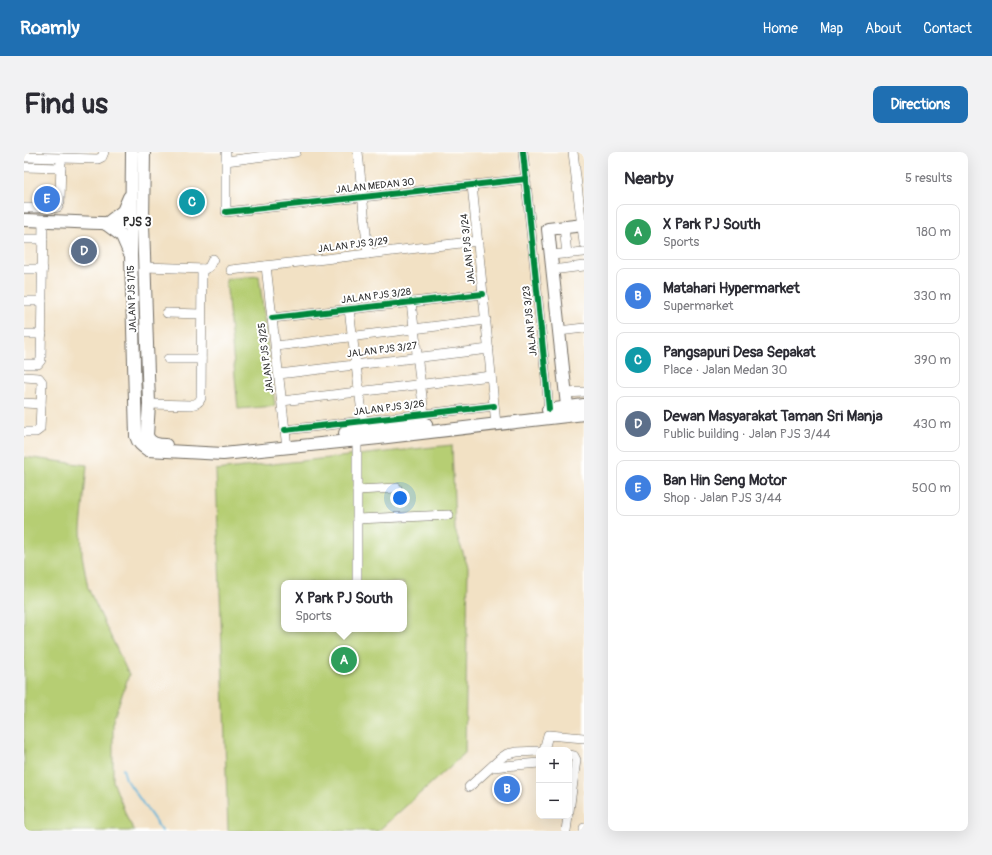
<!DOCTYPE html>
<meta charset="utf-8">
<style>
:root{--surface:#fff;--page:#f2f2f3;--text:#2b2b33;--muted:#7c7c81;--line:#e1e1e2;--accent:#1f6fb2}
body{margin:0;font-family:Pangolin,sans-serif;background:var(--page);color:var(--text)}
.controls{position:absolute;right:12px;bottom:12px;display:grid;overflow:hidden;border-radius:8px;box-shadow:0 4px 16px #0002}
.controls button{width:36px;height:36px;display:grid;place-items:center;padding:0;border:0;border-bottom:1px solid var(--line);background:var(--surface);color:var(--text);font:20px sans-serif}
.you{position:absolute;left:376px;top:346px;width:14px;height:14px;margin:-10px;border:3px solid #fff;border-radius:50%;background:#1a73e8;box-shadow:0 0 0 6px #1a73e833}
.badge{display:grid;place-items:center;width:26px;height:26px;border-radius:50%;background:var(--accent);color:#fff;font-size:13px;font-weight:700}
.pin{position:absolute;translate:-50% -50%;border:2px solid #fff;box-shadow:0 1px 4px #0006}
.popup{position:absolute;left:257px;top:428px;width:126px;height:52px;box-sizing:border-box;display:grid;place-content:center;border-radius:8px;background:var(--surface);filter:drop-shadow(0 1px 3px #0005);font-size:13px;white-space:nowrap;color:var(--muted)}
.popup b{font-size:15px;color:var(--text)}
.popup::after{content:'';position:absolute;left:50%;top:100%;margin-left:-8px;border:8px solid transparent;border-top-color:var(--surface)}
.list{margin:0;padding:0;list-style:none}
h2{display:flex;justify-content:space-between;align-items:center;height:52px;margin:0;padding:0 16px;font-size:17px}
h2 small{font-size:13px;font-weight:400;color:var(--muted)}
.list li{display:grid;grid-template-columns:26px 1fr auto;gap:12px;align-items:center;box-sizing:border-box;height:56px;margin:0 8px 8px;padding:0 8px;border:1px solid var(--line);border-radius:8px}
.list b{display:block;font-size:15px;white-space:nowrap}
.list p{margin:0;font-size:13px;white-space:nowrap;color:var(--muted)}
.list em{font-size:13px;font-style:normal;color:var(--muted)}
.map{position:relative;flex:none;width:560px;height:679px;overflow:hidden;border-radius:8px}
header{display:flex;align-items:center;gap:24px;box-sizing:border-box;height:56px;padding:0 20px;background:var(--accent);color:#fff}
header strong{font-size:19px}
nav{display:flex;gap:22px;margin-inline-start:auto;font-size:14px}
.intro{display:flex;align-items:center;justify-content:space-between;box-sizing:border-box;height:96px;padding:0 24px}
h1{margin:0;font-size:28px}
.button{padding:10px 18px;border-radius:8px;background:var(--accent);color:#fff;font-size:14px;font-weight:700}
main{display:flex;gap:24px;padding:0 24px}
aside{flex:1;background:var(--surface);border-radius:8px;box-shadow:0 4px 16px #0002}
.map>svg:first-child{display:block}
</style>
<header>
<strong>Roamly</strong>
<nav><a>Home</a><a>Map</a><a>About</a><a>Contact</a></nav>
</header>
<div class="intro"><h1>Find us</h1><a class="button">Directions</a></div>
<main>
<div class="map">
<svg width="560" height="679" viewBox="0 0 560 679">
<rect width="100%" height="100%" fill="#fff"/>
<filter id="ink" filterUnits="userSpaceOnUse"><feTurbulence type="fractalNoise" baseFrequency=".025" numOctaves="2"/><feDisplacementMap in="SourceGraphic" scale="8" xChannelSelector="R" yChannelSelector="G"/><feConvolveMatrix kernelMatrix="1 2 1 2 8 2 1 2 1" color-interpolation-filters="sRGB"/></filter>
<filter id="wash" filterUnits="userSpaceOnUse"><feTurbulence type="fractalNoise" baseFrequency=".012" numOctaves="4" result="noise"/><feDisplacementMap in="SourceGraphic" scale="16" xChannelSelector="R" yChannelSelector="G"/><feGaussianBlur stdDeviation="0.9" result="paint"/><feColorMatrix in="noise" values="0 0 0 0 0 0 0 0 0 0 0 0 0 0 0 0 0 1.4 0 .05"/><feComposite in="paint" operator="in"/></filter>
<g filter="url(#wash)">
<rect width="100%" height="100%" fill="#f2e1c4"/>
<g fill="#b6ce73" stroke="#707c4f" fill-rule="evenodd">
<polygon points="235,124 251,254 214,257 202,127"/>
<path d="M428,293L431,378L444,415L441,601L354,679H204L192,318ZM260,431H380V477H260Z"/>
<polygon points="0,305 63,313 57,377 58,403 64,436 105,523 89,568 89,629 104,668 111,679 0,679"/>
</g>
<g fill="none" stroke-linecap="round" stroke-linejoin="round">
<polyline stroke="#5fb3db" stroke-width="2" points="99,617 102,627 138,679"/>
</g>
</g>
<g filter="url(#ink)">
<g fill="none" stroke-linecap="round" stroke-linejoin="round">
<defs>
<g id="minor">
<polyline points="202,0 202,60 502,27"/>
<polyline points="334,0 344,102"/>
<polyline points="499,0 525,257"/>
<polyline points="549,0 560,91"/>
<polyline points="0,5 74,7 78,5 80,0"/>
<polyline points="202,9 272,0"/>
<polyline points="0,15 37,16"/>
<polyline points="448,33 472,272"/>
<polyline points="0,56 29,56 34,55 36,50 37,6"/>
<polyline points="540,75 543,102"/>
<polyline points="0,87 19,87"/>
<polyline points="527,103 560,100"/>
<polyline points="242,114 263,296"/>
<polyline points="121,115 181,117 185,115 189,107"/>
<polyline points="0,117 19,117"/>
<polyline points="207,118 454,89"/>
<polyline points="528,118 560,114"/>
<polyline points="0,149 18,149"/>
<polyline points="387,150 400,262"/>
<polyline points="325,157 339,269"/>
<polyline points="143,161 177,162"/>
<polyline points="248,166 459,142"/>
<polyline points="535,179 560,176"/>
<polyline points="0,182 18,182"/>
<polyline points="252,194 462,168"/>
<polyline points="144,207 177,207"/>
<polyline points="0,212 14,212 17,208 19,68"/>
<polyline points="255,222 465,197"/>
<polyline points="0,225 15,226 18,230 16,277 12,280 0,280"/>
<polyline points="542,241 560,240"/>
<polyline points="258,249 467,224"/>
<polyline points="0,251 17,252"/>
<path d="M125,252L166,253C172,252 175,251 177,246L178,117"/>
<polyline points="261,278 470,254"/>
<polyline points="333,338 373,336"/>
<polyline points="333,367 425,363"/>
<polyline points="333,431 333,288"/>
<polyline points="520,598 524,583 560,586"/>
<polyline points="545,603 550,604 552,608 545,659"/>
<polyline points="469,615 515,611"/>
<polyline points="445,635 477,606 483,602 493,600 515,599"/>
<polyline points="542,679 544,664"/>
<polyline points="560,679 560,676"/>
</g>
<g id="major">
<path d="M108,0L107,104L112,284C114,291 118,294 124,298L199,302L355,286L560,262"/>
<path d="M120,0L119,72L125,252L123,283C125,292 134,293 142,293"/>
<path d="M0,68C38,69 76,72 114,72"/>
<polyline points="82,72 99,59 105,45"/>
<polyline points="82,72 98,84 105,100"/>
<polyline points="524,258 560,253"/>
<polyline points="544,263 524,77 560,73"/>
<polyline points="321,281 402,272"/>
</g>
</defs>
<use href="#minor" stroke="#716b61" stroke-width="10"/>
<use href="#major" stroke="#716b61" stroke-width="14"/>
<use href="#minor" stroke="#fff" stroke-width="9"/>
<use href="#major" stroke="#fff" stroke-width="12"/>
<defs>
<g id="cycleway">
<polyline points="499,0 525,257"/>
<polyline points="202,60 502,27"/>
<polyline points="248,166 459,142"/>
<polyline points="261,278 470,254"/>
</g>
</defs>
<use href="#cycleway" stroke="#fff" stroke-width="8"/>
<use href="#cycleway" stroke="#00873e" stroke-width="6"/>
</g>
</g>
<g text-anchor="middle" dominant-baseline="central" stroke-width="4" stroke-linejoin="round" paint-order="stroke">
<g font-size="10" fill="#2b2b2b" stroke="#fff">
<text transform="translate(351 34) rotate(-6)">JALAN MEDAN 30</text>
<text transform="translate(329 93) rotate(-7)">JALAN PJS 3/29</text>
<text transform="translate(444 97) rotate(-96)">JALAN PJS 3/24</text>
<text transform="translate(352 144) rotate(-7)">JALAN PJS 3/28</text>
<text transform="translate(108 147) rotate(-92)">JALAN PJS 1/15</text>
<text transform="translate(506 169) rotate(-96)">JALAN PJS 3/23</text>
<text transform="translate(358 198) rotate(-7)">JALAN PJS 3/27</text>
<text transform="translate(242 206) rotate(-97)">JALAN PJS 3/25</text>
<text transform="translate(365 256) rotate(-7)">JALAN PJS 3/26</text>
</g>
<g font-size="12" font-weight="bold" fill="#2b2b2b" stroke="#fff">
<text x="113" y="70">PJS 3</text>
</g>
</g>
</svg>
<div class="controls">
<button>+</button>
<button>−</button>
</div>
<div class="you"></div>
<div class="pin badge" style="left:320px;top:508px;background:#2e9e5b">A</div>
<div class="popup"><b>X Park PJ South</b>Sports</div>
<div class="pin badge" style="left:483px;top:637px;background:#3f7fe0">B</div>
<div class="pin badge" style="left:168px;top:50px;background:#0f9aa8">C</div>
<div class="pin badge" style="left:60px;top:99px;background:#5c6f8a">D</div>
<div class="pin badge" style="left:23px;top:47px;background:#3f7fe0">E</div>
</div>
<aside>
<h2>Nearby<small>5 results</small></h2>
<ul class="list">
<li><span class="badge" style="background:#2e9e5b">A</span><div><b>X Park PJ South</b><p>Sports</p></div><em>180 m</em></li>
<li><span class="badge" style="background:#3f7fe0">B</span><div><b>Matahari Hypermarket</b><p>Supermarket</p></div><em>330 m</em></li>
<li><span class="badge" style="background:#0f9aa8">C</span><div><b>Pangsapuri Desa Sepakat</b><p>Place · Jalan Medan 30</p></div><em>390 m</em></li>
<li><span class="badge" style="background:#5c6f8a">D</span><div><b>Dewan Masyarakat Taman Sri Manja</b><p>Public building · Jalan PJS 3/44</p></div><em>430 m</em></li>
<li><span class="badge" style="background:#3f7fe0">E</span><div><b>Ban Hin Seng Motor</b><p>Shop · Jalan PJS 3/44</p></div><em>500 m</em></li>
</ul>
</aside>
</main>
